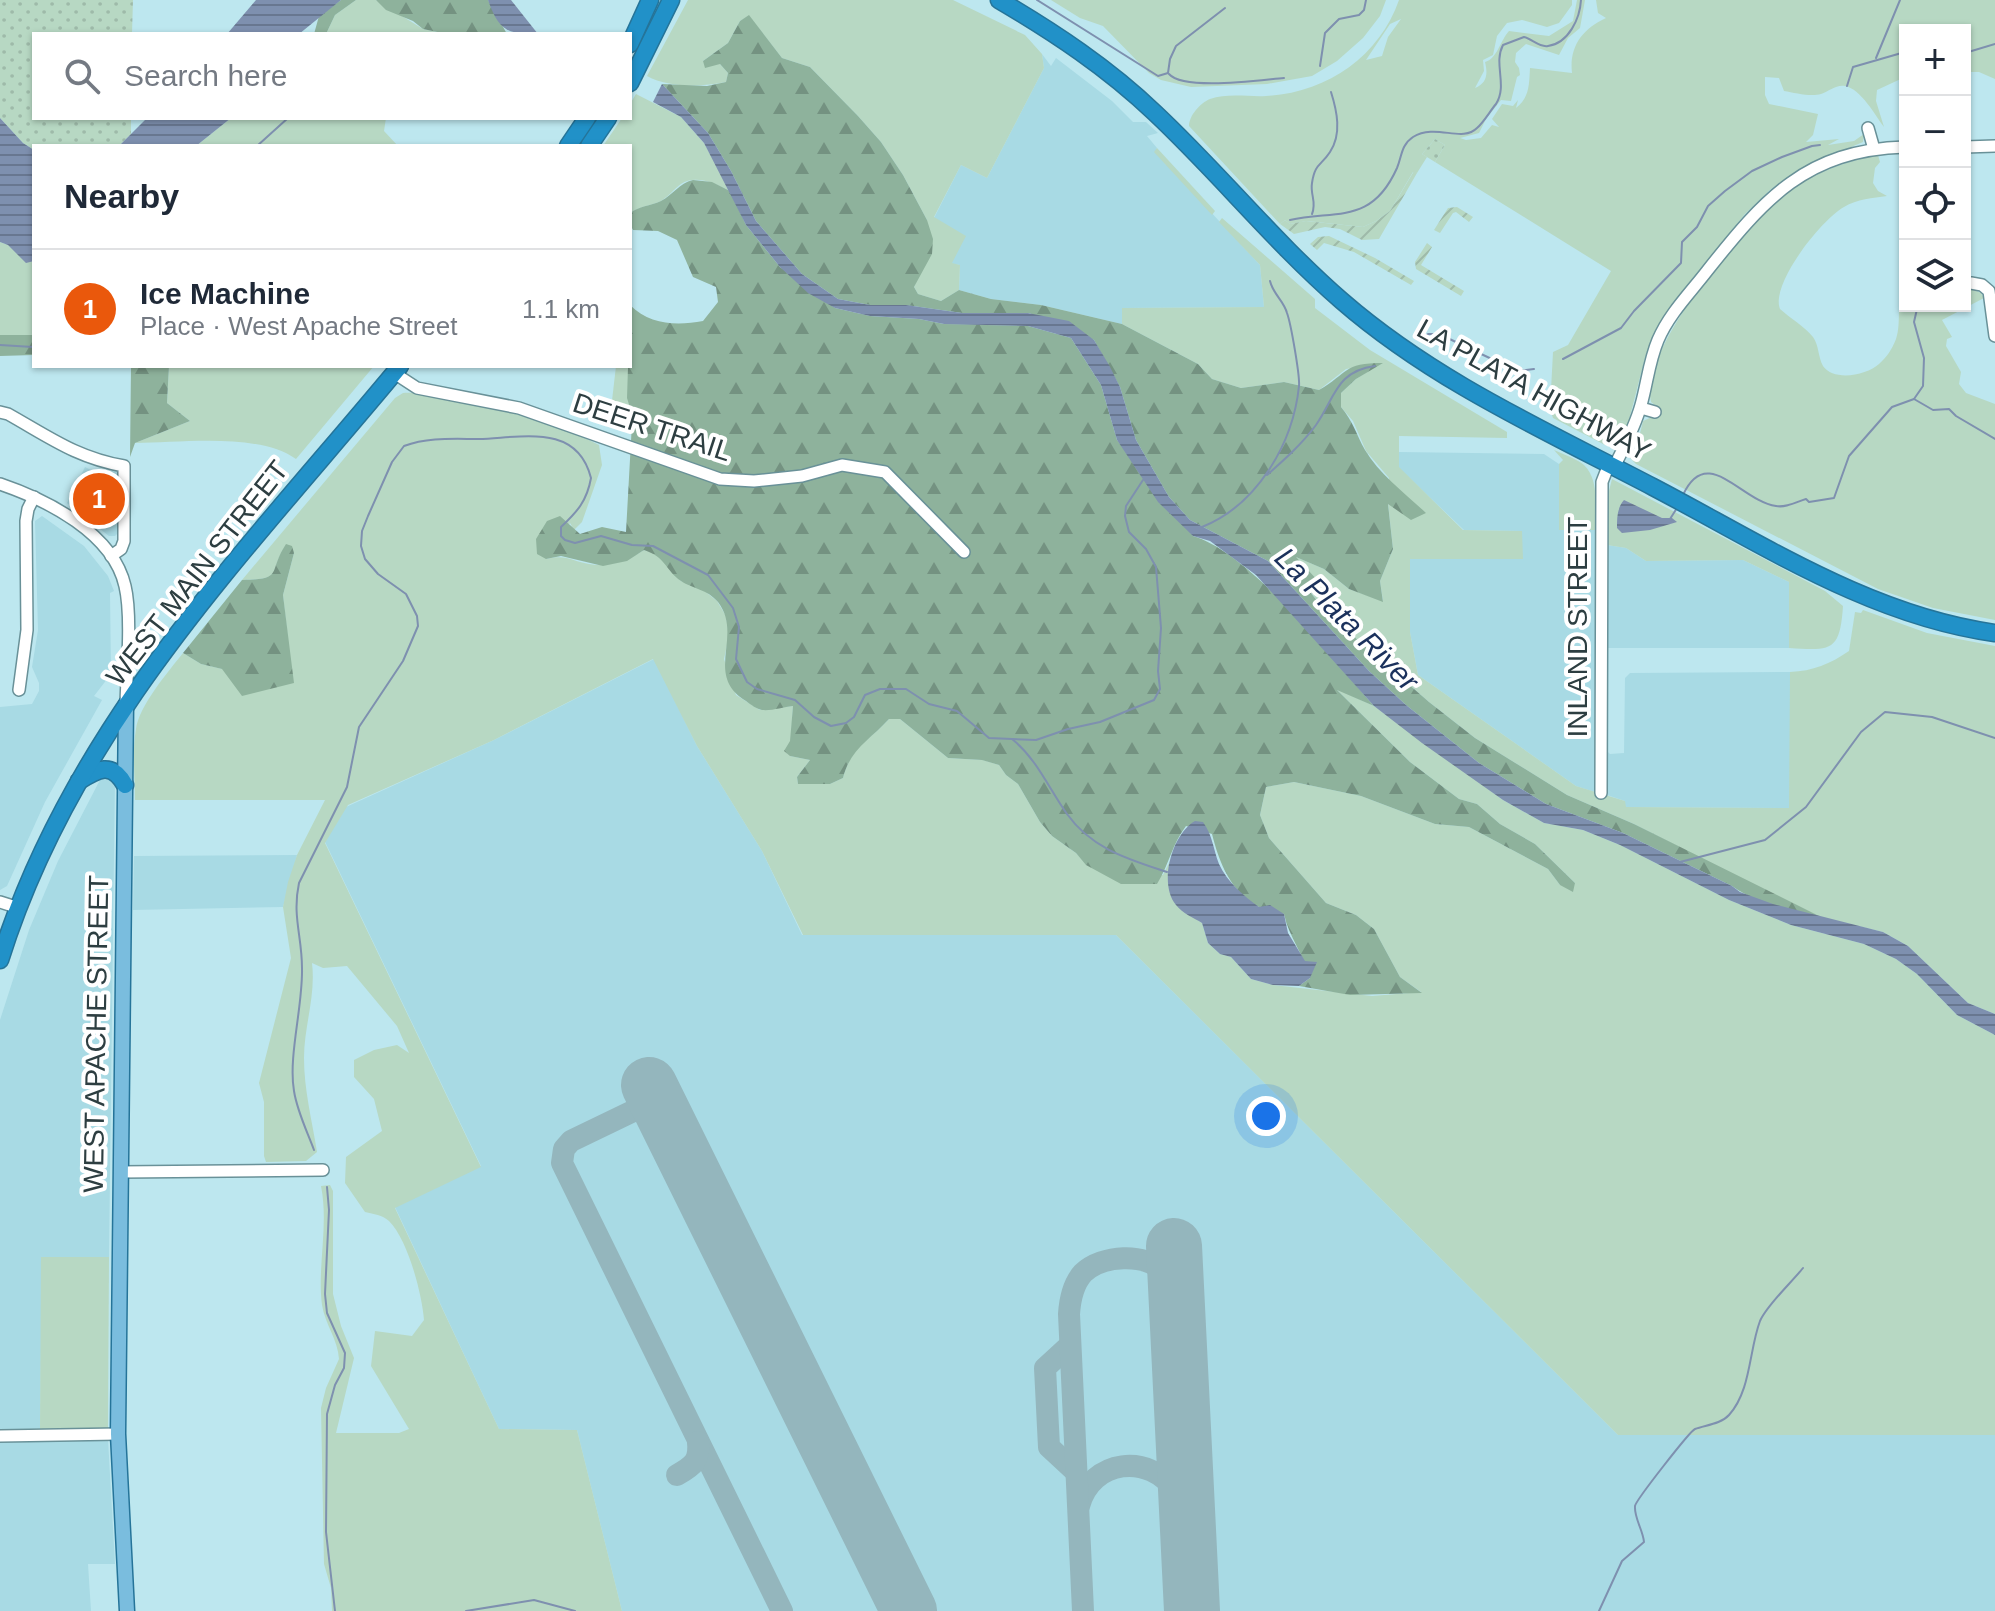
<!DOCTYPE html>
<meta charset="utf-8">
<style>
:root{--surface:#fff;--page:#f6f6f7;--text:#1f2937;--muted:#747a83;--line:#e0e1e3;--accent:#ea580c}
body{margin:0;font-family:Helvetica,sans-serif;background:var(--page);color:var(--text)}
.controls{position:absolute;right:24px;top:24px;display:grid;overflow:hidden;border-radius:0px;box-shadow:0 2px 6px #0004}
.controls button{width:72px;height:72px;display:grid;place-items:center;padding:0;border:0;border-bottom:2px solid var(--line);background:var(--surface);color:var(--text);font:40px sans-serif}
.you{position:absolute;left:1266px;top:1116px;width:28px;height:28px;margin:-20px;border:6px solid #fff;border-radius:50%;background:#1a73e8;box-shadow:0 0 0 12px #1a73e833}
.badge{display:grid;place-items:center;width:52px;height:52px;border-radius:50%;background:var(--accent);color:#fff;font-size:26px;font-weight:700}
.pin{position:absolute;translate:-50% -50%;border:4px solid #fff;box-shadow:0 2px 8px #0006}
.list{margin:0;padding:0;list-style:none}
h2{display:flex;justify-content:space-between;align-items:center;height:104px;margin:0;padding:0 32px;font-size:34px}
h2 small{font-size:26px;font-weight:400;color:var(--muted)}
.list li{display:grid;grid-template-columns:52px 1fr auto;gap:24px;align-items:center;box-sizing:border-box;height:120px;padding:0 32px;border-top:2px solid var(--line)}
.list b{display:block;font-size:30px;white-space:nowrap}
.list p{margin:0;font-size:26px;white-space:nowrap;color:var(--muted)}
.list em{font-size:26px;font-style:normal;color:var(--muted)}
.icon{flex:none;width:44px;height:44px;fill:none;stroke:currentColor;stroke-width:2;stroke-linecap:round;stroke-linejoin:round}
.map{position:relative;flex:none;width:1995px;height:1611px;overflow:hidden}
.search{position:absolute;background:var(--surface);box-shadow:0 2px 6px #0004;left:32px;top:32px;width:600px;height:88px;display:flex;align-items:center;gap:20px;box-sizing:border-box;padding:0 28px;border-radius:0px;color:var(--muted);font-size:30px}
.panel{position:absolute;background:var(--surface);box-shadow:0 2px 6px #0004;left:32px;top:144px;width:600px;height:224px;border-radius:0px}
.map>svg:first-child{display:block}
</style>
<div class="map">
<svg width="1995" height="1611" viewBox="0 0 1995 1611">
<defs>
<pattern id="forest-firs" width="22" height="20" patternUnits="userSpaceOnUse" patternTransform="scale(2)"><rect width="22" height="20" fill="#8eb29c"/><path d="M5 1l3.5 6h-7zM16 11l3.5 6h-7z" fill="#749281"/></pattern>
<pattern id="park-dots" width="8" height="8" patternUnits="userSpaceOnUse" patternTransform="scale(2)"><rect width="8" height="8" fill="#b7d8c3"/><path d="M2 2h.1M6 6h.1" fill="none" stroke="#9ebaa9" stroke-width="1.8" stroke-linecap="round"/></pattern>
<pattern id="garden-furrows" width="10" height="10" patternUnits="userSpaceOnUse" patternTransform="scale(2)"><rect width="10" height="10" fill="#b7d8c3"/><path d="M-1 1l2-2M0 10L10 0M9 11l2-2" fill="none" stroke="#9ebaa9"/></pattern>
<pattern id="water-rules" width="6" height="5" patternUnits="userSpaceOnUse" patternTransform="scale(2)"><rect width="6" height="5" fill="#7e90af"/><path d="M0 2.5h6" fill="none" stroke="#687790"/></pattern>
</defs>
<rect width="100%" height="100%" fill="#bde7ef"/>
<g fill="#a8dae4">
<polygon points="1042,54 1051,66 1056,58 1112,101 1133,122 1146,122 1158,133 1147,136 1157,148 1155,152 1260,265 1264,307 1122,308 1122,324 1041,305 991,299 959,290 960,265 952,264 934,218 961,165 987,178 1044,68"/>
<polygon points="1399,452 1544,454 1559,464 1559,530 1595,530 1595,792 1576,786 1418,675 1410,632 1410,558 1522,559 1522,531 1464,530 1398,467"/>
<polygon points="85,467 97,473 111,476 112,467 120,470 119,532 115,536 109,536 67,503"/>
<polygon points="42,516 84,546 108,576 114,591 110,593 111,674 94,696 102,700 45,802 7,886 0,890 0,707 32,704 39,691 39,683 32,667 38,630 35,521"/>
<polygon points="1607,545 1626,548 1646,561 1743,560 1789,582 1789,648 1607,648"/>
<polygon points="654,659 697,746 762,851 802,935 1116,935 1618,1435 1995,1435 1995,1611 622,1611 577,1430 499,1429 395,1207 481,1166 315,821 494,740"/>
<polygon points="1790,672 1790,808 1625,807 1625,801 1607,795 1607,751 1610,754 1624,753 1625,678 1630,673"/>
<polygon points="102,776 115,779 109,1257 42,1257 40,1431 0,1431 0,1020 29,930 58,861"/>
<polygon points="297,855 283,907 133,910 134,856"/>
<polygon points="108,1439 115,1564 88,1564 91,1611 0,1611 0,1440"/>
</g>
<g fill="#b7d8c3" fill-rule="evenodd">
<polygon points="356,0 376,0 423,29 447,34 326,34 335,15"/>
<path d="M688,0H953L1025,35L1042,54L1044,68L987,178L961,165L934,217L966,236L952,263L960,265L959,290L941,301L918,294L914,287L919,275L927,220L903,175L881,142L858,116L810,67L782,58L749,16L740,21L728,43L703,61L720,64L728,73L726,82C701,87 669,88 647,76Z"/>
<polygon points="1051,0 1386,0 1380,16 1363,38 1337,61 1312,76 1267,84 1191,87 1161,80 1149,73 1103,26 1080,18"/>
<path d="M1399,0H1572V5L1559,23L1547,27L1522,20L1507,23L1497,36L1493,55L1483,60L1484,71L1475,88C1487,83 1488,74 1485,62C1497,59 1500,41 1509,31L1549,36L1573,21L1577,0H1585L1580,28L1568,38L1559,55L1526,44L1516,53L1515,62L1519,68L1520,75L1517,77L1511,101L1501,100L1486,119L1479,133L1460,138L1466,140L1481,138L1492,125L1499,127L1492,119L1502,104L1513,106L1518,100L1516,108C1530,97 1529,84 1530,68L1572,73C1569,47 1582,29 1606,18L1598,13L1596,0H1995V79L1979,72H1965V30H1905V77L1877,90L1876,101L1884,127C1875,115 1861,89 1845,86C1837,84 1829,91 1821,94C1811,97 1795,93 1784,91L1779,78L1765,77V95L1769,104L1818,114L1813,135L1806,142L1839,139L1828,145L1854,141L1864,134L1863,142L1801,168L1771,189L1745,214L1673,303L1656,329L1646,354L1628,424L1622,421L1611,428L1612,442L1605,445L1553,418L1550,409L1553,352L1568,345L1611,271L1435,162L1445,145L1435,139L1422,154L1427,157L1417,173L1413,172L1390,211L1376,221L1363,227L1307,221L1290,224L1285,220L1280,224L1189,126C1189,116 1200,103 1210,99C1227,93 1249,97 1266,96C1326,93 1379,57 1399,0ZM1401,19L1388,37L1382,56L1366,60L1390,24Z"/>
<path d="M636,94L681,117L704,143L730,191C716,184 696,174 681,184C674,189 668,197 661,201C650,206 640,206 630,213V146H603L622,118H630V104Z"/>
<polygon points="231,118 386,118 384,131 398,146 196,146"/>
<polygon points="1157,148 1215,211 1212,215 1154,152"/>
<path d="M1878,155L1880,162L1875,168L1873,183L1878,191L1887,196C1873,198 1857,199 1844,207C1822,219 1770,284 1780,309C1790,318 1804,326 1813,337C1819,345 1818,357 1823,366C1834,382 1867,375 1879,364C1887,357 1892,349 1896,339C1902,322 1895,301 1905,285V306H1965V286L1981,293L1984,298L1942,320L1952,337L1947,339L1946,346L1961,372L1959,384L1966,393L1995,404V620L1933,608L1878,589L1636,464L1629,457L1634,458L1643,421L1654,416L1656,406L1651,402C1637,349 1751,217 1792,188C1818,171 1848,161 1878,155Z"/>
<path d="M1222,218L1315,299V308L1370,350L1507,432V438L1399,436V467L1463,530L1522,531L1523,559H1410V632L1418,675L1576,786L1625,801L1626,807L1789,808L1790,672C1813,671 1830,664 1849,651L1855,612L1861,613L1863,610L1927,633L1995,646V1014L1968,1003L1908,946L1883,932L1821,917L1781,899L1634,824L1567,795L1475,738L1429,702L1328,614L1308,589L1294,556L1324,569L1349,589L1383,601L1380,581L1393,549L1388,503L1389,478L1366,451L1353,421L1341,407V393L1356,379L1381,363L1346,369L1319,390L1284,382L1241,388L1212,379L1198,364L1122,324V308L1264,307L1260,265L1219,222Z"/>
<polygon points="0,242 8,245 28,262 34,261 34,335 0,335"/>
<path d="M169,366H374L296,459C258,432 180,443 135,443L190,421L167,403Z"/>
<polygon points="616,366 629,366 637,416 632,423 610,418"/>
<path d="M403,393C444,390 563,424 599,445L602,465L582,522L574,530L570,523L546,559C567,554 571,561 589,564C608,568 629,560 644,550L658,554L681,581L701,588L717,601L726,616L729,636L724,659L736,695L760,710L793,706L790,756L810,760L797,777L798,784H830L843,778C851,746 869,741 889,719H900L948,758L983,760L999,765L1006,775L1018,784L1040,822L1052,836L1076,853L1087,865L1163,875L1171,859C1168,900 1168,901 1202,923L1208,943L1220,954L1231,957L1251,979L1273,985L1372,996L1421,992L1400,977L1374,929L1356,915L1326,903L1269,838L1260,815L1266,787L1294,782L1361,796L1435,824L1469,827L1548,869L1560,885L1575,883L1535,844L1500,824L1477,804L1459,799L1410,762L1335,688L1374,706L1503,800L1544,823L1583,830L1620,845L1729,900L1791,925L1864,944L1896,959L1917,974L1957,1015L1995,1035V1435H1618L1116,935H803L762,851L697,746L653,659L494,740L348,805L325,843L481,1167L395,1208L499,1429L577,1430L622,1611H332L331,1588L324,1564L321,1408L326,1388L339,1359C338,1340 325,1324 322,1305C317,1266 329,1226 321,1186L330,1185L333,1191V1294L341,1326L354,1358L336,1433H399L409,1429L371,1366L375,1331L412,1336L424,1320C422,1294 408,1240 389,1221C382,1215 374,1214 365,1212L345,1183L346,1157L382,1131L374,1099L354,1077V1060L374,1050L397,1045L409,1053L397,1026L347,966L323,968L312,963C316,996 304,1026 304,1058C304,1090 312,1120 317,1152L306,1161L266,1162L264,1156V1102L259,1083L291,958L283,907L288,882L297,855L325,800H135C135,777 132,752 136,729C139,706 168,672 183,653L201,664L222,669L288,639L283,595L294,553L286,545C267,573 286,579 242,580L395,398Z"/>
<path d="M1554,450C1563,454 1577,459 1584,465C1600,480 1595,511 1595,530H1559V464L1563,460Z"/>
<path d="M1612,479L1825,591L1843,606C1840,651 1832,651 1789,648V582L1743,560L1646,561L1626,548L1607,545V499Z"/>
<polygon points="41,1257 109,1257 108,1428 102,1431 40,1431"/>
</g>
<g fill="url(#forest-firs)">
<polygon points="341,0 356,0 335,15 326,34 314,34 319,16"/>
<polygon points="376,0 488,0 507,34 447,34 423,29 413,21 386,10"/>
<path d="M749,15L782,58L810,67L858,116L881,142L903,175L927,220L933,239L932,254L914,287L918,294L941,301L959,290L991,299L1041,305L1122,324L1198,364L1212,379L1241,388L1284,382L1319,390C1349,373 1342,363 1383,363L1356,379L1341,393V407C1353,421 1356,434 1365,450C1379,474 1406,494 1426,513L1411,520L1388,504L1393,549L1380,581L1383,602L1349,589L1324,569L1296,557L1319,582L1331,603L1310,592L1328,614L1429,702L1475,738L1567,795L1634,824L1821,917C1791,909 1756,904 1732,886L1623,833L1546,804L1479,763L1406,705L1369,671L1268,561L1190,520L1169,497L1136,440L1120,387L1094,340L1029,313H962L906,305H870L838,299L802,274L756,221L731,171L708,133L662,84L707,86L726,82L728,73L720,64L705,68L703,61L728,43L740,21Z"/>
<path d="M693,180L712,182L730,191L746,225L780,267L835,308L870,316L919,319L944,324L1028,326L1071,338L1101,385L1117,440L1193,536C1251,553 1332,658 1374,706L1337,690L1410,762L1459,799L1477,804L1500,824L1535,844L1575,883L1573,892L1560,885L1548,869L1469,827L1435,824L1361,796L1294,782L1266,787L1260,815L1269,838L1326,903L1356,915L1374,929L1400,977L1422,993L1350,995L1299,986L1310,978C1304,955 1289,937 1284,914C1277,912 1267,911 1259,907C1231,893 1219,862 1212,834L1186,826C1172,844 1169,865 1157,884H1121L1086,865L1076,853L1052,836L1040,822L1018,784L1006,775L999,765L982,760L948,758L900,719H889C870,740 850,749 843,778L830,784H798L797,777L810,760L790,756L784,751L790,741L793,706C783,707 772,711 762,710C757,709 751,705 746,701C703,675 744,636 718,602C707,589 693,589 681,581C665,570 666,557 644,550L627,561L603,566L561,556L546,559L537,554L536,539L547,521L560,516L580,534L602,527L626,532L632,423L637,416L631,411L627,398L630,305C650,325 677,326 703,321L718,302L716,287L693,277L677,240L658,231L633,230L630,224V213C639,206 650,206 661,201C673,195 679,183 693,180Z"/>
<polygon points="0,335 34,335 34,355 0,356"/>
<polygon points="131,366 169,366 167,403 190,421 135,443 130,457"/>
<path d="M286,544L292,546L294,553L283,595L294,683L242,696L222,669L201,664L183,653L242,580C285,579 267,573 286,544Z"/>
</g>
<g fill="url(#park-dots)">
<polygon points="0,0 133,0 132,34 34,34 34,118 131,118 131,134 119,146 34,146 34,150 23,143 0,118"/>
<polygon points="1435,139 1445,145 1435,162 1422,154"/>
</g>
<g fill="url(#garden-furrows)">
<polygon points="1414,171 1417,173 1379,239 1362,240 1340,229 1325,227 1294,234 1280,224 1285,220 1290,224 1306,221 1363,227 1376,221 1390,211"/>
<polygon points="1457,207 1473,217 1469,222 1456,212 1453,213 1440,233 1434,230 1448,208"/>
<polygon points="1329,236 1375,258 1414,281 1411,285 1354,252 1324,243 1317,250 1310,244 1318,237"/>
<polygon points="1427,243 1432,247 1421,265 1464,291 1461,296 1416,269 1415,262"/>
<polygon points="1622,421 1628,424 1618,444 1612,449 1611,428"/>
</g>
<g fill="url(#water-rules)">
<polygon points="256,0 341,0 299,34 227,34"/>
<path d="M488,0H511L538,34C507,34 499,31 488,0Z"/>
<polygon points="662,84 708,133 731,171 756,221 802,274 838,299 870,305 906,305 962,313 1028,313 1069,321 1094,340 1109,365 1120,387 1136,440 1169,497 1190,520 1268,561 1369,671 1406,705 1479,763 1546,804 1623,833 1732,886 1740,892 1773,904 1883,932 1908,946 1968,1003 1995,1014 1995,1035 1957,1015 1917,974 1896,959 1864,944 1791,925 1729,900 1620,845 1583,830 1544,823 1503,800 1422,743 1374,706 1256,575 1210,541 1193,536 1158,502 1117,440 1101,385 1071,338 1028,326 944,324 919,319 870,316 835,308 808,293 780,267 746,225 704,143 681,117 653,102"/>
<polygon points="0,118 23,143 34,150 34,261 26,263 8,245 0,242"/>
<polygon points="147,118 231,118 196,146 119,146"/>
<path d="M1624,500L1662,518H1672L1677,522L1650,530L1622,533L1617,528C1617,518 1617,508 1624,500Z"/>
<path d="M1195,821L1203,822C1213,836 1213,849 1219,864C1227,882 1244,896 1259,907L1270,905L1284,914L1288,933L1305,961L1317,962L1310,978L1299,986L1273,985L1251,979L1231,957L1220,954L1208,943L1202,923C1194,918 1182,913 1176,905C1158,884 1172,834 1195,821Z"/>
</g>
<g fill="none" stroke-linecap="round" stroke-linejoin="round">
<g stroke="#7e90af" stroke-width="2">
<polyline points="1037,0 1158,76 1168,73 1170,59 1176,46 1225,8"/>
<polyline points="1965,53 1995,44"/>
<polyline points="1876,58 1900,0"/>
<polyline points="1320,66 1325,33 1339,19 1359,15 1364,10 1366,0"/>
<path d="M1169,74C1184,91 1260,80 1284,78"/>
<polyline points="1847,86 1853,67 1905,52"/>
<polyline points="257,146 288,118"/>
<path d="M1312,214C1317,202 1310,195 1312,183C1315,163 1321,166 1330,152C1342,134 1337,111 1331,92"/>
<path d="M1290,220C1338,210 1372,224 1397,168C1402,156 1401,145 1413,137C1436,123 1462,143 1477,128C1484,122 1490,111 1496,104C1508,85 1493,64 1503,45L1524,37C1532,39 1540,48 1548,46C1569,43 1580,18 1581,0"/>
<polyline points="1423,338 1428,334 1439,334 1517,371 1534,369"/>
<polyline points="0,345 33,347"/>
<polyline points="1563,359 1621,328 1634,311 1681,263 1682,242 1697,227 1708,206 1725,191 1752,171 1782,157 1812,146 1820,145"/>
<polyline points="1914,399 1933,410 1949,409 1956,416 1995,439"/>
<path d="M1267,475C1284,460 1302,444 1316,425C1335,398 1336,371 1375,366"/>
<path d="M1683,495C1707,443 1741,501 1776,506C1786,508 1796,502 1806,499L1809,502L1834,498L1849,456L1892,407L1914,399L1923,386L1924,358L1914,322L1917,309L1920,306"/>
<polyline points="1670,519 1677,508"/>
<path d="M1202,527C1257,505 1293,444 1299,386C1300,376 1291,324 1287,313C1284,301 1273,294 1270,281"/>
<path d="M1012,739C1037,759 1049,789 1067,814C1092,849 1128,859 1167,872"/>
<polyline points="1680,862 1765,840 1806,807 1861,732 1885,712 1932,717 1995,738"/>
<path d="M314,1150C307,1131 297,1111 294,1091C288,1057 303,1006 302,968C302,936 292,916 299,883L347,787L359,727L403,661L418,626L417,616L406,594L378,574L365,559L361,546L362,531L368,516L392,462L404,446C428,437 453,439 479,439C520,438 577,422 591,478C587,501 577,512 561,527V536L565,540L575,543L601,536L632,545L653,546L708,575L733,608L739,627L736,659L747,682L757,689L795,700L814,717L831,726L846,723L854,717L865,695L880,689H906L929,704L957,711L989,738L1036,740L1068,729L1100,722L1154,700L1160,689L1158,671L1161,628L1156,567L1146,549L1129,532L1125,516L1126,506L1143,480"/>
<polyline points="327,1187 329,1210 325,1294 327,1313 345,1353 344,1368 335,1385 327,1414 326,1532 335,1611"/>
<polyline points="466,1611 534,1600 575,1611"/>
<path d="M1599,1611L1622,1561L1644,1542C1643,1530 1634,1518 1635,1506C1636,1500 1690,1431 1695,1429C1706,1425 1721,1424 1729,1415C1751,1391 1749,1350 1760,1321C1767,1305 1791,1283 1803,1268"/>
</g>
<g stroke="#94b6bd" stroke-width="22">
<polyline points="656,1100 571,1141 564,1149 562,1163 782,1611"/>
<polyline points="1070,1345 1045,1368 1049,1447 1076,1472"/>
<path d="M677,1475C693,1466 700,1461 698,1442"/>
<path d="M1079,1506C1091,1459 1150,1452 1176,1492C1185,1506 1186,1524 1188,1540"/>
<path d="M1083,1611L1069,1314C1070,1299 1073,1284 1083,1273C1102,1255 1145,1252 1164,1272C1173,1281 1175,1294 1177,1306"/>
</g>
<g stroke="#94b6bd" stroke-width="56">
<polyline points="649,1085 909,1611"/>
<polyline points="1174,1246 1192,1611"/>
</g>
<defs>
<g id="minor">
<polyline points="1868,128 1874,149"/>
<polyline points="1965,147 1995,146"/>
<polyline points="1971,283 1982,285 1989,291 1995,336"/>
<polyline points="394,373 417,388 519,408 720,479 754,481 802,476 842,465 885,472 964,552"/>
<polyline points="1641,408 1655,412"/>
<path d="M0,412L8,414C49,437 77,458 124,466V541L121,549L111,556"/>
<path d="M1614,467C1624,447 1635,427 1641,405C1647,384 1649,361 1658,340C1669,314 1690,293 1707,271C1764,199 1806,150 1905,147"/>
<path d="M0,484C47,500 113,533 125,586C132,615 127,671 126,703"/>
<polyline points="19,690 27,630 26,521 28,509 34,497"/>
<polyline points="1601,793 1602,482 1609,464"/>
<polyline points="0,902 19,908"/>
<polyline points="121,1172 323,1170"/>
<polyline points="0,1436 118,1434"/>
</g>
<polyline id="major" points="126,704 118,1434 127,1611"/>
<g id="highway">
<path d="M999,0C1055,33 1108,68 1155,113C1220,174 1275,243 1342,301C1434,381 1546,431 1653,487C1762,544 1871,616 1995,633"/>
<polyline points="630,44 650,0"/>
<polyline points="630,83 671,0"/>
<polyline points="568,146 587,118"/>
<polyline points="589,146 608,118"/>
<path d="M79,781C98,769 112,761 125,785"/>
<path d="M0,960C74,723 246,552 400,366"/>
</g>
</defs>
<use href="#minor" stroke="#699198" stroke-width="14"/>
<use href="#major" stroke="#257499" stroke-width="17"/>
<use href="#highway" stroke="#257499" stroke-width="19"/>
<use href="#minor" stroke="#fff" stroke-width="11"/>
<use href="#major" stroke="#7abdde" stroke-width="14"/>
<use href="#highway" stroke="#2191c8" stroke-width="16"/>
</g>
<g text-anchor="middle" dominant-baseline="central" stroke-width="8" stroke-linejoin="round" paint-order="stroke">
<g font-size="28" fill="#2d3e41" stroke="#fff">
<text transform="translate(1534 390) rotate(29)">LA PLATA HIGHWAY</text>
<text transform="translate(652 427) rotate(18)">DEER TRAIL</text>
<text transform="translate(197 573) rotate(-52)">WEST MAIN STREET</text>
<text transform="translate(1577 627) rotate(-90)">INLAND STREET</text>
<text transform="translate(96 1034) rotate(-89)">WEST APACHE STREET</text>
</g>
<g font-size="30" font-style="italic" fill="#1b315c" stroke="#fff">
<text transform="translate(1347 619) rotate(45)">La Plata River</text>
</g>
</g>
</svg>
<div class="controls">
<button>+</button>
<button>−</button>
<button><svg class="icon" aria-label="locate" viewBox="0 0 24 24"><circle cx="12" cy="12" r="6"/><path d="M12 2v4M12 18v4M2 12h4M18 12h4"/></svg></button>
<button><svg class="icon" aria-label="layers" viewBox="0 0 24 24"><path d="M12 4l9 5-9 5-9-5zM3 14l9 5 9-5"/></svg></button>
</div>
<div class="you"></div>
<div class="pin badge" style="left:99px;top:499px">1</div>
<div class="search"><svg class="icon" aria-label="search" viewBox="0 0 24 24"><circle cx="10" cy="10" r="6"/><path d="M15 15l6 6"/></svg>Search here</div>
<section class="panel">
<h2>Nearby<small></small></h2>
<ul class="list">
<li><span class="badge">1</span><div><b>Ice Machine</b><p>Place · West Apache Street</p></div><em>1.1 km</em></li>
</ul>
</section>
</div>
